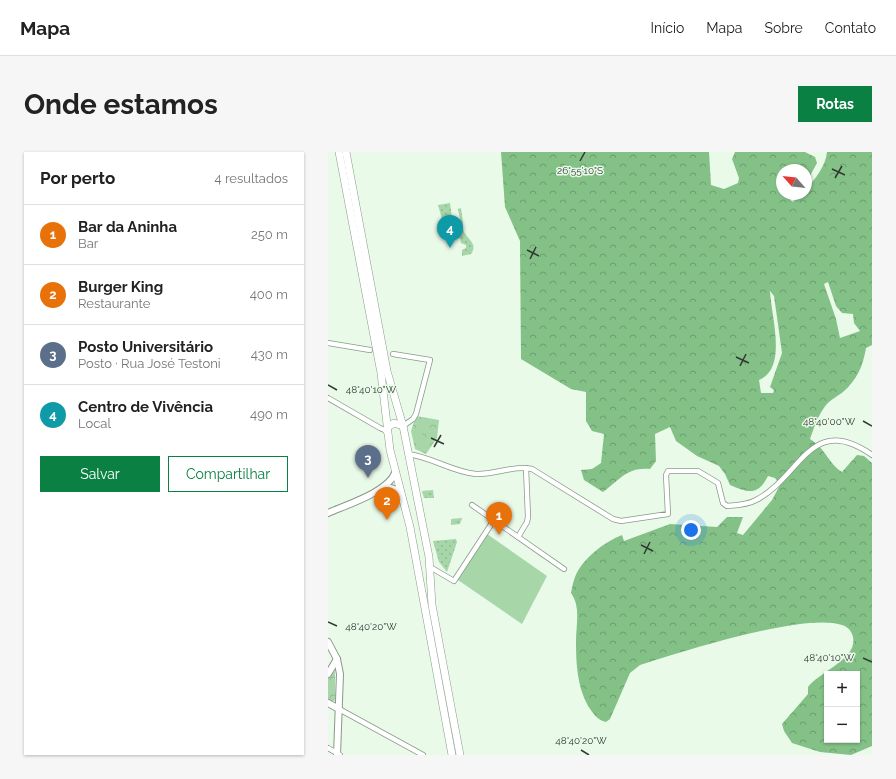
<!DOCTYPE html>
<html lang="pt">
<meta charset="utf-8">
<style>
:root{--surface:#fff;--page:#f6f6f6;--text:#222;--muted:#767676;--line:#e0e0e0;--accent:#0b8043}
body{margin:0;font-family:Raleway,sans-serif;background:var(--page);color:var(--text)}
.controls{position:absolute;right:12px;bottom:12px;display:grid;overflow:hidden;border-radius:0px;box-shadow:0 1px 3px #0004}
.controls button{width:36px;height:36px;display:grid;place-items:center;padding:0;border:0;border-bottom:1px solid var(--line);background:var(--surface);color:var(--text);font:20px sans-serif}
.compass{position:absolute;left:448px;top:12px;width:36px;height:36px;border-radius:50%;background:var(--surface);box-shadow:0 1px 3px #0004;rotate:297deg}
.you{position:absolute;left:363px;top:378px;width:14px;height:14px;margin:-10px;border:3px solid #fff;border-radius:50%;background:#1a73e8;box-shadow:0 0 0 6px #1a73e833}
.badge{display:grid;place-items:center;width:26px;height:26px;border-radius:50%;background:var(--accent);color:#fff;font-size:13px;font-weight:700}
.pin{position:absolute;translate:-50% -33px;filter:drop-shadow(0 1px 2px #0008)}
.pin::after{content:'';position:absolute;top:21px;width:14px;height:12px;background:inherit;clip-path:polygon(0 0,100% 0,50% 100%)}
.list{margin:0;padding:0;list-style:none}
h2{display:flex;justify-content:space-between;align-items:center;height:52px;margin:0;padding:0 16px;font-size:17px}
h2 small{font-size:13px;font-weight:400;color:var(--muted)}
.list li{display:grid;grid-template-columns:26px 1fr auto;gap:12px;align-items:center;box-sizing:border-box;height:60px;padding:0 16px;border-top:1px solid var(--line)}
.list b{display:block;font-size:15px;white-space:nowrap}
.list p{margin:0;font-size:13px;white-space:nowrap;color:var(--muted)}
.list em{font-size:13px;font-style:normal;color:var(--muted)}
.actions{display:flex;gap:8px;padding:12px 16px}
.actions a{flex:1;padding:9px 0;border:1px solid var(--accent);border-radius:0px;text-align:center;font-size:14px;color:var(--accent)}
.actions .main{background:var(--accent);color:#fff}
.map{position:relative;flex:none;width:544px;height:603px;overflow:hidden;border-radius:0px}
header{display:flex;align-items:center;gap:24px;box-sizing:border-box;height:56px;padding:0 20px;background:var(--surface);border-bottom:1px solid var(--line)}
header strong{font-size:19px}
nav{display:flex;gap:22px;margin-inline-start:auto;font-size:14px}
.intro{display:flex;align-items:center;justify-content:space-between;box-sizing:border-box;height:96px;padding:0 24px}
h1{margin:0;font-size:28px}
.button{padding:10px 18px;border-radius:0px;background:var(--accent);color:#fff;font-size:14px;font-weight:700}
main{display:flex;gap:24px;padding:0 24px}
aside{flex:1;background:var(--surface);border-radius:0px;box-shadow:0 1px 3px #0004}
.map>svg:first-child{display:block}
</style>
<header>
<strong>Mapa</strong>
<nav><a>Início</a><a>Mapa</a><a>Sobre</a><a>Contato</a></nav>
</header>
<div class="intro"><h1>Onde estamos</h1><a class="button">Rotas</a></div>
<main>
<aside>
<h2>Por perto<small>4 resultados</small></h2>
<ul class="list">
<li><span class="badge" style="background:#e8710a">1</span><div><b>Bar da Aninha</b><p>Bar</p></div><em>250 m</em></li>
<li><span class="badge" style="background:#e8710a">2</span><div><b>Burger King</b><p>Restaurante</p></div><em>400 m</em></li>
<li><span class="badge" style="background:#5c6f8a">3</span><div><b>Posto Universitário</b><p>Posto · Rua José Testoni</p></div><em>430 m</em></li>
<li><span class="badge" style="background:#0f9aa8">4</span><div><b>Centro de Vivência</b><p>Local</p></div><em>490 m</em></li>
</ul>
<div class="actions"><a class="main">Salvar</a><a>Compartilhar</a></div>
</aside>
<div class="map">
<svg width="544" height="603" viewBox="0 0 544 603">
<defs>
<pattern id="grass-dots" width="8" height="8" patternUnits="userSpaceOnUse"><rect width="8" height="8" fill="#a7d6a9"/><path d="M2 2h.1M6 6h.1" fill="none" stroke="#90b892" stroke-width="1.8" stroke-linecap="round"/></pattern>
<pattern id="forest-crowns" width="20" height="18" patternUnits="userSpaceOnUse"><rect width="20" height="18" fill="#83c187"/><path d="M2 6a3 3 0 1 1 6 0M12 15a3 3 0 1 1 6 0" fill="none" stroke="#6c9e6f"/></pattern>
<pattern id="park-crowns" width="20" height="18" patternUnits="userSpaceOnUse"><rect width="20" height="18" fill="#a7d6a9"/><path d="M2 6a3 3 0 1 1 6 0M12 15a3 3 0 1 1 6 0" fill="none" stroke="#90b892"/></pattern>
</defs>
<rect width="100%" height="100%" fill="#e9fae9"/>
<g fill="url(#grass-dots)">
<path d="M122,51L124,66L127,68L132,67L130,57L133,56C134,63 135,70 135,76C135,85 152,91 143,102L134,104V98L138,96V93L133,91L132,86L122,87L129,83H126L123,77L122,82L119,84L110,53Z"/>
<polygon points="105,338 106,346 96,346 94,339"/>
<polygon points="134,366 132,372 123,373 123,367"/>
<polygon points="128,387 129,390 119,420 111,410 105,389"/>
</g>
<path fill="url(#forest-crowns)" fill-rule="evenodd" d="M173,0H381L383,33L396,37L410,31L411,26L404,7L407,0H477L487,5L489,11L478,31V18H454V42H468L462,48L465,50L473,42H478V37C487,28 498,13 499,0H544V193L538,196C535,214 529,228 515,240C510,244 502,248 498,253C490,263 486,276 482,287C498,297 500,311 514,320L529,303L536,304L544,311V594L523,603L492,600L464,591L456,579L454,572L480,542V535C490,522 523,508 525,492C527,484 522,475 514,473C477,460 353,500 312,513L302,521L282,567L278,570C269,568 265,561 260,554C249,534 248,511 248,489C248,472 253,455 243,441C244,436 245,430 247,425C254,407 276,390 294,383L296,389L342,372L389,375L399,365H415L409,381L415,383L444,348L452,333L447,326L440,324C430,344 421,341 402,333L397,322L391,314L369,304L348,289L342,275L327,282L328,309L322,317C299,315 293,327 275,340L256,328L253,318L264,317L273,311L276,282L264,279L258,269V240L243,237L193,207L192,89L177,55ZM500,130L508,154L514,161L525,162L526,171L532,179L512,186L508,167L496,132ZM442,139L446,144L454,201L442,235L446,238L445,241H433L431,228C460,216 443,164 442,139ZM499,522H529V588H499Z"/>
<g fill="url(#park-crowns)">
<polygon points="88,264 111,268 109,286 98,302 87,297 83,279"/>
<polygon points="7,519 7,548 4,550 0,548 0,526"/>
</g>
<g fill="#a7d6a9">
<polygon points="86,279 94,280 97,293 100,295 97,300 89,296"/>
<polygon points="159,382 219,424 194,472 130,428"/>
</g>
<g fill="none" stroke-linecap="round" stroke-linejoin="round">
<defs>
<g id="street">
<polyline points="0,191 42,198"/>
<polyline points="65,202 102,208 88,262 85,267 75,274"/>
<polyline points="0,246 52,276 59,279"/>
<path d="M80,302C104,305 124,320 148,322C167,323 185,313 204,317L285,367L293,369L340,362L338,323L340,319H370L390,331L395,351L399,354C408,353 418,353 426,349C473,327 481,259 544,303"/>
<polyline points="144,353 236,417"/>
<polyline points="190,385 199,370 200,365 198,316"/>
<polyline points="102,415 126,429 166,368"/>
<polyline points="11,557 95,603"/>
<polyline points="0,596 12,603"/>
</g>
<g id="secondary">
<polyline points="53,337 63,336 72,339"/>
<path d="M0,361C18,353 60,340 67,321"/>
<polyline points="0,490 9,507 12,522 9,603"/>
<polyline points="0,522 9,507"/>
<polyline points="0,551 11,557"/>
</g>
<g id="primary">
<polyline points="11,0 53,221 62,298 82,375 124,603"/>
<polyline points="18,0 59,219 75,274 101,405 104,453 132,603"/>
<polyline points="59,279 60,275 66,271 75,274"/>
</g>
</defs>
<use href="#street" stroke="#8a998a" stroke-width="6"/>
<use href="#secondary" stroke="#8a998a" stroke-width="8"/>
<use href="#primary" stroke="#8a998a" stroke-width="8"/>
<use href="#street" stroke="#fff" stroke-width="4.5"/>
<use href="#secondary" stroke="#fff" stroke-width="6"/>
<use href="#primary" stroke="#fff" stroke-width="7"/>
</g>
<path fill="none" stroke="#323933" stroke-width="1.5" d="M252,9L257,0M504,17L517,23M507,26L514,14M199,98L211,104M202,107L208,95M408,205L421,211M412,214L418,202M0,233L9,238M535,269L544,274M103,286L116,292M106,295L113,283M313,393L325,399M316,402L322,390M0,470L9,474M535,506L544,510M253,598L261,603"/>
<g font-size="10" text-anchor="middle" fill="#323933" stroke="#e9fae9" stroke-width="3" stroke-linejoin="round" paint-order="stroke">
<text x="252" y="22">26°55'10"S</text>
<text x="43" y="241">48°40'10"W</text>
<text x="501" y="273">48°40'00"W</text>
<text x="43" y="478">48°40'20"W</text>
<text x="501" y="509">48°40'10"W</text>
<text x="253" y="592">48°40'20"W</text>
</g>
</svg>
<div class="controls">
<button>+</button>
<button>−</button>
</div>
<svg class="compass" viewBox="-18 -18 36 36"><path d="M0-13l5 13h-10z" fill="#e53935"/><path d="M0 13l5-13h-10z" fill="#767676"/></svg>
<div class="you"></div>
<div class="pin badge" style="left:171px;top:383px;background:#e8710a">1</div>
<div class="pin badge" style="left:59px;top:368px;background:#e8710a">2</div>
<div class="pin badge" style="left:40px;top:326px;background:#5c6f8a">3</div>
<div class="pin badge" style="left:122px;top:96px;background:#0f9aa8">4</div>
</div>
</main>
